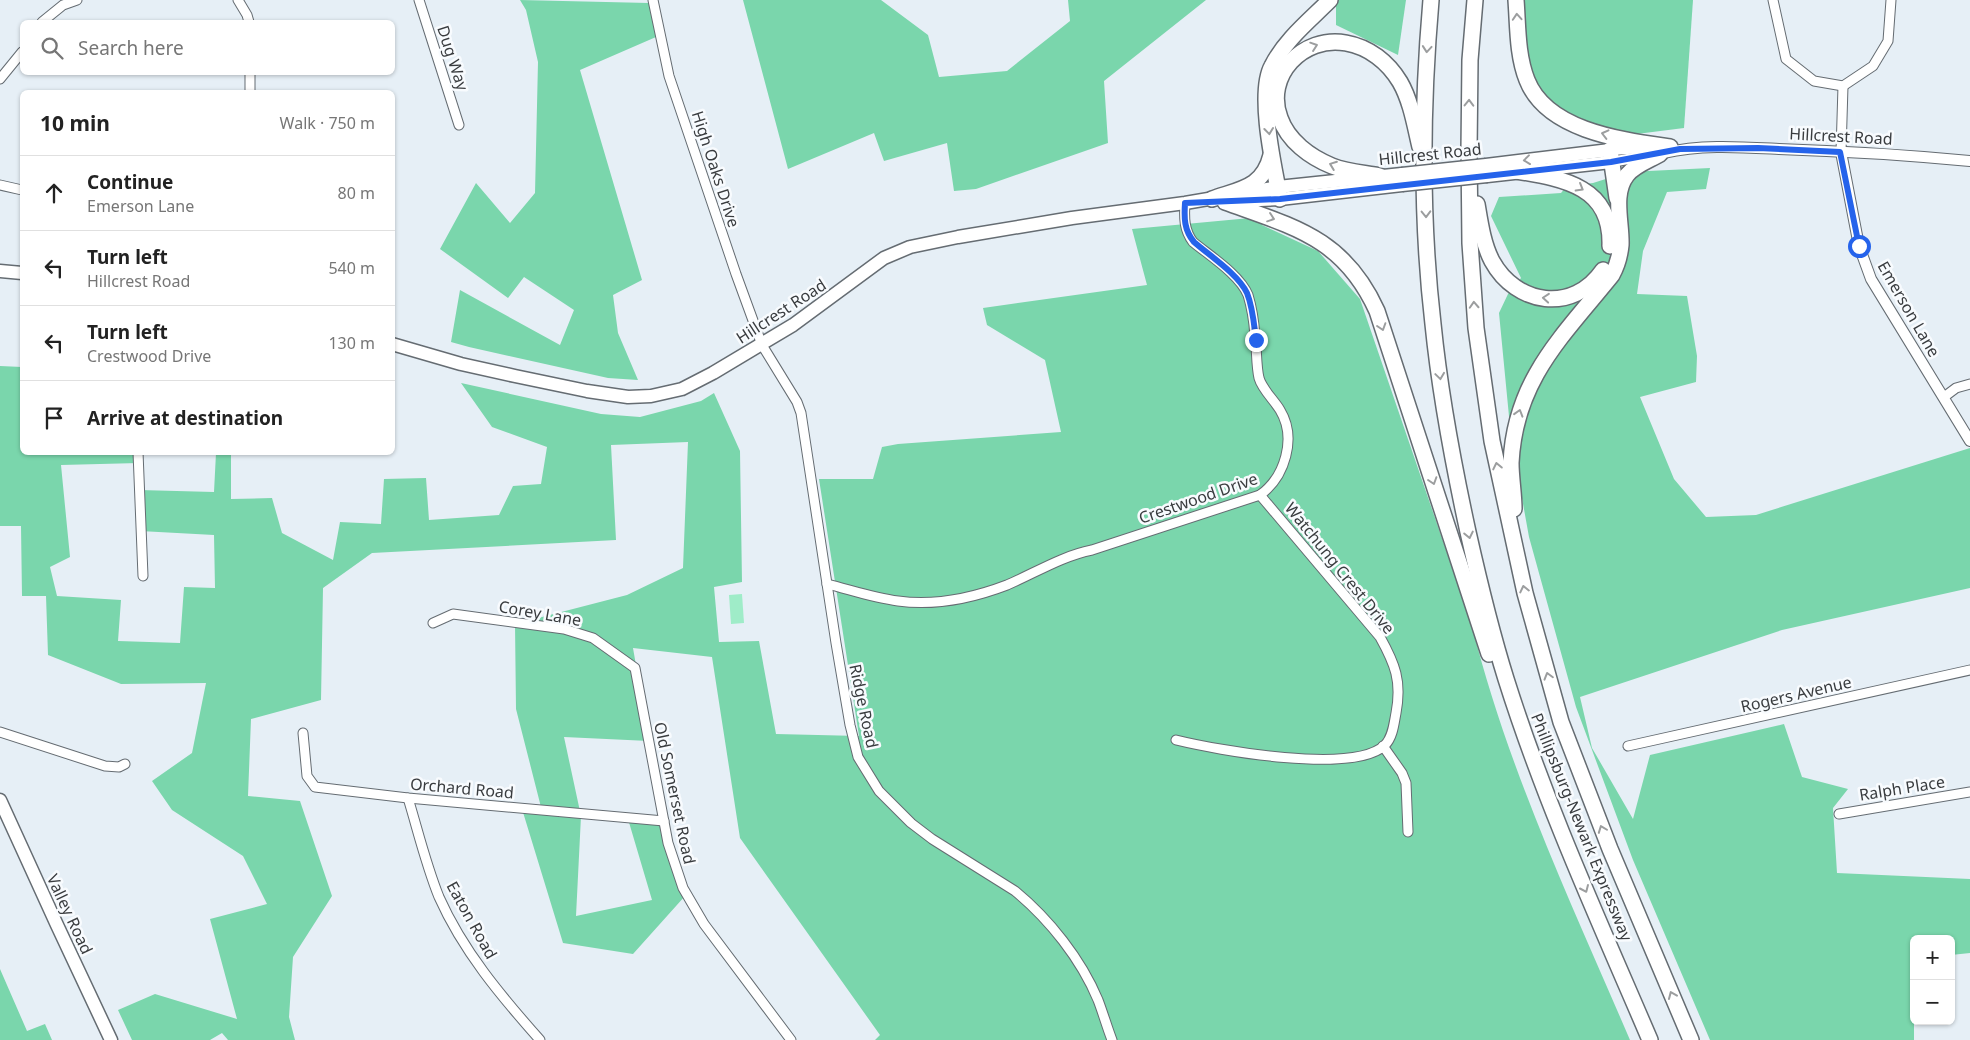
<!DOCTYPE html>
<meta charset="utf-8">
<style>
:root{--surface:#fff;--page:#f2f2f2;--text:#222;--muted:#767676;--line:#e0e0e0}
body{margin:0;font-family:"Noto Sans",sans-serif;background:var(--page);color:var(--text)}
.controls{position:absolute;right:15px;bottom:15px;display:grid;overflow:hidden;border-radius:8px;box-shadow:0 1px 4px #0004}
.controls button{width:45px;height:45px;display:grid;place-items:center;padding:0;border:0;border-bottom:1px solid var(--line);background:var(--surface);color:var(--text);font:25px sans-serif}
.stop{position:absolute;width:15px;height:15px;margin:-11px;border:4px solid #2563eb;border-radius:50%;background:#fff}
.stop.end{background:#2563eb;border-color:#fff;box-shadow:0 1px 5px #0008}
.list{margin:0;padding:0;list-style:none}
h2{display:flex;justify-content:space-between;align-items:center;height:65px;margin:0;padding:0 20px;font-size:21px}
h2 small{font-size:16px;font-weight:400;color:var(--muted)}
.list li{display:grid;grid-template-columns:32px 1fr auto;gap:15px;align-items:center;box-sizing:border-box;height:75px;padding:0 20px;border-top:1px solid var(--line)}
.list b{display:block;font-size:19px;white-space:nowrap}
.list p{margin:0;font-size:16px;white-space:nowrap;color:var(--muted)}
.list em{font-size:16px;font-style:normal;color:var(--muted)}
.icon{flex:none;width:28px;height:28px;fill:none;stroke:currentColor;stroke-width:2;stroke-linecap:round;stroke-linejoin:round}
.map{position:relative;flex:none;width:1970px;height:1040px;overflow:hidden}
.search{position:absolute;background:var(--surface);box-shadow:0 1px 4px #0004;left:20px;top:20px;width:375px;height:55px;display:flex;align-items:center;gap:12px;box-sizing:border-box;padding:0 18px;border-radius:8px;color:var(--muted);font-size:19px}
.panel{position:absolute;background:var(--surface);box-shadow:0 1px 4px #0004;left:20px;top:90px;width:375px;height:365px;border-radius:8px}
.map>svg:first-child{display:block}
</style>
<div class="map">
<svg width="1970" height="1040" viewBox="0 0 1970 1040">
<rect width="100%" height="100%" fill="#e6eff6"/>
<polygon fill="#9fecc8" points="742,594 744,623 731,624 729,595"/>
<g fill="#7ad6ac">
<polygon points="520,0 649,3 656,37 580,70 642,280 613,295 618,333 638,380 608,378 469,347 451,342 460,290 560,345 574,310 524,277 508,298 440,249 476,183 510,223 535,193 538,62 526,10"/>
<polygon points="743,0 881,0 928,35 939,77 1007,71 1070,21 1068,0 1206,0 1104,81 1108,143 976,189 954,191 947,143 884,161 874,133 788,169"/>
<polygon points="1336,0 1406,0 1398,55 1336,25"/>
<polygon points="1520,0 1693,0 1684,128 1613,137 1549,107 1523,63"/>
<polygon points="1710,168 1706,189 1667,192 1643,251 1637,294 1687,296 1697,356 1696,382 1640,397 1674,479 1706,517 1756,515 1970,448 1970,588 1782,630 1580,697 1592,748 1633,819 1650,755 1784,724 1802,777 1848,789 1833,808 1837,873 1970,879 1970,953 1951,955 1951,939 1914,939 1914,1040 1710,1040 1633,860 1576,707 1529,537 1511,437 1499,313 1508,294 1521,278 1491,216 1499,197 1561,193 1567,186 1593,183 1628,172"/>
<path d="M1261,217L1262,225L1318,251L1360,299L1472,626C1508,770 1572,905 1630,1040H875L880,1035L740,838L712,657L633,648L649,741L564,737L581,816L576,916L652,900L628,819L661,825L685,896L633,954L563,943L522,809L542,811L516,709L515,624L627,595L683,568L688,442L611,445L616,540L372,553L323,588L321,700L251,719L248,796L300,801L332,896L293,957L289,1017L295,1040H228L222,1033L210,1040H132L118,1010L155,994L237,1019L210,919L267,904L243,856L172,810L152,781L192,753L206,683L121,684L48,655L46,596H22L21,526H0V366L22,367V452L138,453L139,463L61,465L70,557L50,567L57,596L121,600L118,641L180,643L184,587L215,588L214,535L140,531L139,490L214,492L216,453H231V499L272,498L282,533L333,560L340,522L381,524L384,479L426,478L429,520L499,515L513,486L541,484L547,447L492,427L461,383L601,414L640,417L701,401L714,393L740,451L742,582L714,587L719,642L759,641L776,734L859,736L819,479H873L882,447L898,444L1061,432L1045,360L987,325L983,308L1147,285L1132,229Z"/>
<polygon points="0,969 27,1031 45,1024 52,1040 0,1040"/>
</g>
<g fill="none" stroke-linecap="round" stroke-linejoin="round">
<defs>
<g id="minor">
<polyline points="238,0 247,15 249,22"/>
<polyline points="419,0 459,125"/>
<path d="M653,0L669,76L736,274L762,345L797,402L801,413L836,643L850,725L858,757L879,791L911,823L932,839L1015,891C1049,919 1081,959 1098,1000C1103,1013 1107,1027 1112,1040"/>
<polyline points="1773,0 1786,59 1814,81 1843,86 1873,66 1888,41 1891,0"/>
<polyline points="42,22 63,5 77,0"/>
<polyline points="0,79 22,52"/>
<polyline points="250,92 250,72"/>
<polyline points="1841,152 1843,86"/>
<polyline points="0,185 22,190"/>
<polyline points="1944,397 1956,388 1970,384"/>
<polyline points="138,452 143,576"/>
<path d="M827,584C851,590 874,598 898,601C934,606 973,598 1007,585C1035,573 1062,556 1092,550L1260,495C1285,477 1297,438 1280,410C1274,400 1262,389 1259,378C1256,365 1257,349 1255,336C1254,322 1252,308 1248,295C1240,275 1210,256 1193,242C1184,230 1184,218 1185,203"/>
<polyline points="433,623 453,614 564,629 593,638 635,668 668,843 683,888 704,924 791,1040"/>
<polyline points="0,732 105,766 119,767 125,764"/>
<polyline points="303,733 307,776 315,787 408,798 664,821"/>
<path d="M1176,740C1217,750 1354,775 1385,745C1393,737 1394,723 1396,713C1402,681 1395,664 1380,637L1260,495"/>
<polyline points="1383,746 1402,773 1406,783 1408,832"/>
<polyline points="1628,746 1970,670"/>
<path d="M408,798C418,831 426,865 439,897C463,951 501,996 540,1040"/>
<polyline points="1839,814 1970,792"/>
</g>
<g id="tertiary">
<polyline points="1610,150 1645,148"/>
<polyline points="1841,152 1859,246 1871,279 1970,441"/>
<path d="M1664,153C1701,144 1741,147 1779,149C1842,151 1906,155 1970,161"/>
<polyline points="1611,162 1650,155"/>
</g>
<g id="secondary">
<polyline points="1486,165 1610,150"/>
<polyline points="1487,176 1611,162"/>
<polyline points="1237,201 1280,199 1402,185"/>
<polyline points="0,271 22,273"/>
<polyline points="392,344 461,364 515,376 587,391 628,397 651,396 682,389 713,373 793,325 884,258 910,247 958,237 1072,218 1185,203 1278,187 1402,174"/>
<polyline points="0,800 57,925 111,1040"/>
</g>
<g id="motorway">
<path d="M1431,0C1422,104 1421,220 1433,324C1440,394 1453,463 1468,532C1479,581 1491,631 1506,679C1545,803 1599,921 1650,1040"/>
<polyline points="1475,0 1470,60 1469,151 1470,243 1476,328 1492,441 1525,593 1561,722 1610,849 1691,1040"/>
<path d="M1516,0C1518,26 1517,55 1527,80C1547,131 1622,140 1670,147"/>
<polyline points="1610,150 1617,198"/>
<path d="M1517,171C1565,179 1612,187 1610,246"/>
<path d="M1380,176C1364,173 1347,172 1332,166C1310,157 1288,141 1280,118C1264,76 1303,35 1346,43C1369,47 1388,62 1400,82C1411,101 1415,126 1420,147"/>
<path d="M1212,199C1240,189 1263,188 1271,155"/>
<path d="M1280,199C1274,168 1257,93 1272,66C1285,40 1309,21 1330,0"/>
<path d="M1225,202C1294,227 1344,238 1377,311L1489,654"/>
<path d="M1477,204C1480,222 1483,244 1492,261C1516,305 1573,314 1603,270"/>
<path d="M1514,509C1514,494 1511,478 1511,463C1515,379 1563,336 1612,275C1617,266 1620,255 1621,245C1622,223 1612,194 1627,175C1635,165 1650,160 1660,154"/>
</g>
</defs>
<use href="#minor" stroke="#656c72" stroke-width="11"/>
<use href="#tertiary" stroke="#656c72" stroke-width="12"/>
<use href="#secondary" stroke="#656c72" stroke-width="15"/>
<use href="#motorway" stroke="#656c72" stroke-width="18"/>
<use href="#minor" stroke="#fff" stroke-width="9"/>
<use href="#tertiary" stroke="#fff" stroke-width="10"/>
<use href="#secondary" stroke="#fff" stroke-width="12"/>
<use href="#motorway" stroke="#fff" stroke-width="15"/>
<defs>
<g id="secondary-bridge">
<polyline points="1402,174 1486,165"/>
<polyline points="1402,185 1487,176"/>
</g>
</defs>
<use href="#secondary-bridge" stroke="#656c72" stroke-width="15" stroke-linecap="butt"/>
<use href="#secondary-bridge" stroke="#fff" stroke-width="12"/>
</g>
<defs><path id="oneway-chevron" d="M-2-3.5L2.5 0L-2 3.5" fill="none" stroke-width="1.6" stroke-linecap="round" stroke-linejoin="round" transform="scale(1.25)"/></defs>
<g stroke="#9c9e9f">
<use href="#oneway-chevron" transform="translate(1517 17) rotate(-94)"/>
<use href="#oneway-chevron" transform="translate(1314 46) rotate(-19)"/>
<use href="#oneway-chevron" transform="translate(1427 49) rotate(95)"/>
<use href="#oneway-chevron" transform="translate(1469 103) rotate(-89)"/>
<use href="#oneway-chevron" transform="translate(1269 131) rotate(83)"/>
<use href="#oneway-chevron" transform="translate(1605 134) rotate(-166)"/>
<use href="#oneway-chevron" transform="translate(1527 160) rotate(173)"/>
<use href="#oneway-chevron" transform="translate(1333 165) rotate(-159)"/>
<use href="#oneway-chevron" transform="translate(1580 188) rotate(30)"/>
<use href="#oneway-chevron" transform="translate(1426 214) rotate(89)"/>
<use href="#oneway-chevron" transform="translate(1271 218) rotate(19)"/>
<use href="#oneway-chevron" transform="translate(1546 298) rotate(-175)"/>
<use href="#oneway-chevron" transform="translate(1474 305) rotate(-93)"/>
<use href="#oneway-chevron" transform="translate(1382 327) rotate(72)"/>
<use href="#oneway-chevron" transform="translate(1440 376) rotate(82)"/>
<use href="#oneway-chevron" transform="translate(1519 413) rotate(-73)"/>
<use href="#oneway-chevron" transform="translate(1497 466) rotate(-102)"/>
<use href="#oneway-chevron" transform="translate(1433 481) rotate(72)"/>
<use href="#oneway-chevron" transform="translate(1469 535) rotate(78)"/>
<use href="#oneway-chevron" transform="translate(1524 589) rotate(-103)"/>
<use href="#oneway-chevron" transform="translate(1548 676) rotate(-106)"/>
<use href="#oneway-chevron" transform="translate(1602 829) rotate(-111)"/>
<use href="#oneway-chevron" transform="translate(1585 889) rotate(66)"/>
<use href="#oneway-chevron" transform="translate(1672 995) rotate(-113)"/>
</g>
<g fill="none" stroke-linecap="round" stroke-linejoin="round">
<path stroke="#2563eb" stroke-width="6" d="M1256,340C1254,324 1253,308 1247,293C1238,274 1210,256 1194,242C1184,230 1184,218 1185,203L1280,199L1611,162L1680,149L1758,148L1840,152L1859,246"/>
</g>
<g text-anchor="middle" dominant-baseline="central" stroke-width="5" stroke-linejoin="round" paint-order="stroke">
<g font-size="16" fill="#393c3f" stroke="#f8fbfe">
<text transform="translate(453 58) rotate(72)">Dug Way</text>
<text transform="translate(1841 136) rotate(3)">Hillcrest Road</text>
<text transform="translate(1430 154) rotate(-6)">Hillcrest Road</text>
<text transform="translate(716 169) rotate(72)">High Oaks Drive</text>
<text transform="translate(1909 309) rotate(60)">Emerson Lane</text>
<text transform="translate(781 311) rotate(-33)">Hillcrest Road</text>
<text transform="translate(1198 498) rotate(-19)">Crestwood Drive</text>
<text transform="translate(1340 568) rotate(51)">Watchung Crest Drive</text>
<text transform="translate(540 613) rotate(10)">Corey Lane</text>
<text transform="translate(1796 694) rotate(-13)">Rogers Avenue</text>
<text transform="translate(864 706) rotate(78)">Ridge Road</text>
<text transform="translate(462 788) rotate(5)">Orchard Road</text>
<text transform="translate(1902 788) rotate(-9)">Ralph Place</text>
<text transform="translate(675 793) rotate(78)">Old Somerset Road</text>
<text transform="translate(1582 827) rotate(68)">Phillipsburg-Newark Expressway</text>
<text transform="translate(70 914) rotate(65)">Valley Road</text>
<text transform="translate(472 920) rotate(61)">Eaton Road</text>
</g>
</g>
</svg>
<div class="controls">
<button>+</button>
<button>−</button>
</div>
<div class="stop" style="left:1859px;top:246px"></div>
<div class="stop end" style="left:1256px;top:340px"></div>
<div class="search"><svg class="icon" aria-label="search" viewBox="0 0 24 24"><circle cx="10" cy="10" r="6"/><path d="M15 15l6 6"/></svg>Search here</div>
<section class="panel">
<h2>10 min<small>Walk · 750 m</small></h2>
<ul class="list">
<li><svg class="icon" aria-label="ahead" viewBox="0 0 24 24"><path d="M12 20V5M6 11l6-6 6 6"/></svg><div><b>Continue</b><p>Emerson Lane</p></div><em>80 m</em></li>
<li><svg class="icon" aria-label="left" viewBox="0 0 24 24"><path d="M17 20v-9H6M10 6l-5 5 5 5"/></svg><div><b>Turn left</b><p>Hillcrest Road</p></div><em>540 m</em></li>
<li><svg class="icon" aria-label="left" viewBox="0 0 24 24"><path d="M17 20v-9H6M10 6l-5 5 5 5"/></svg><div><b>Turn left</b><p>Crestwood Drive</p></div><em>130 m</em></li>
<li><svg class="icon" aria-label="arrive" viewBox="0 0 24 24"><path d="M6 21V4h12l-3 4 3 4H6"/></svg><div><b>Arrive at destination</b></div></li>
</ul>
</section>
</div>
